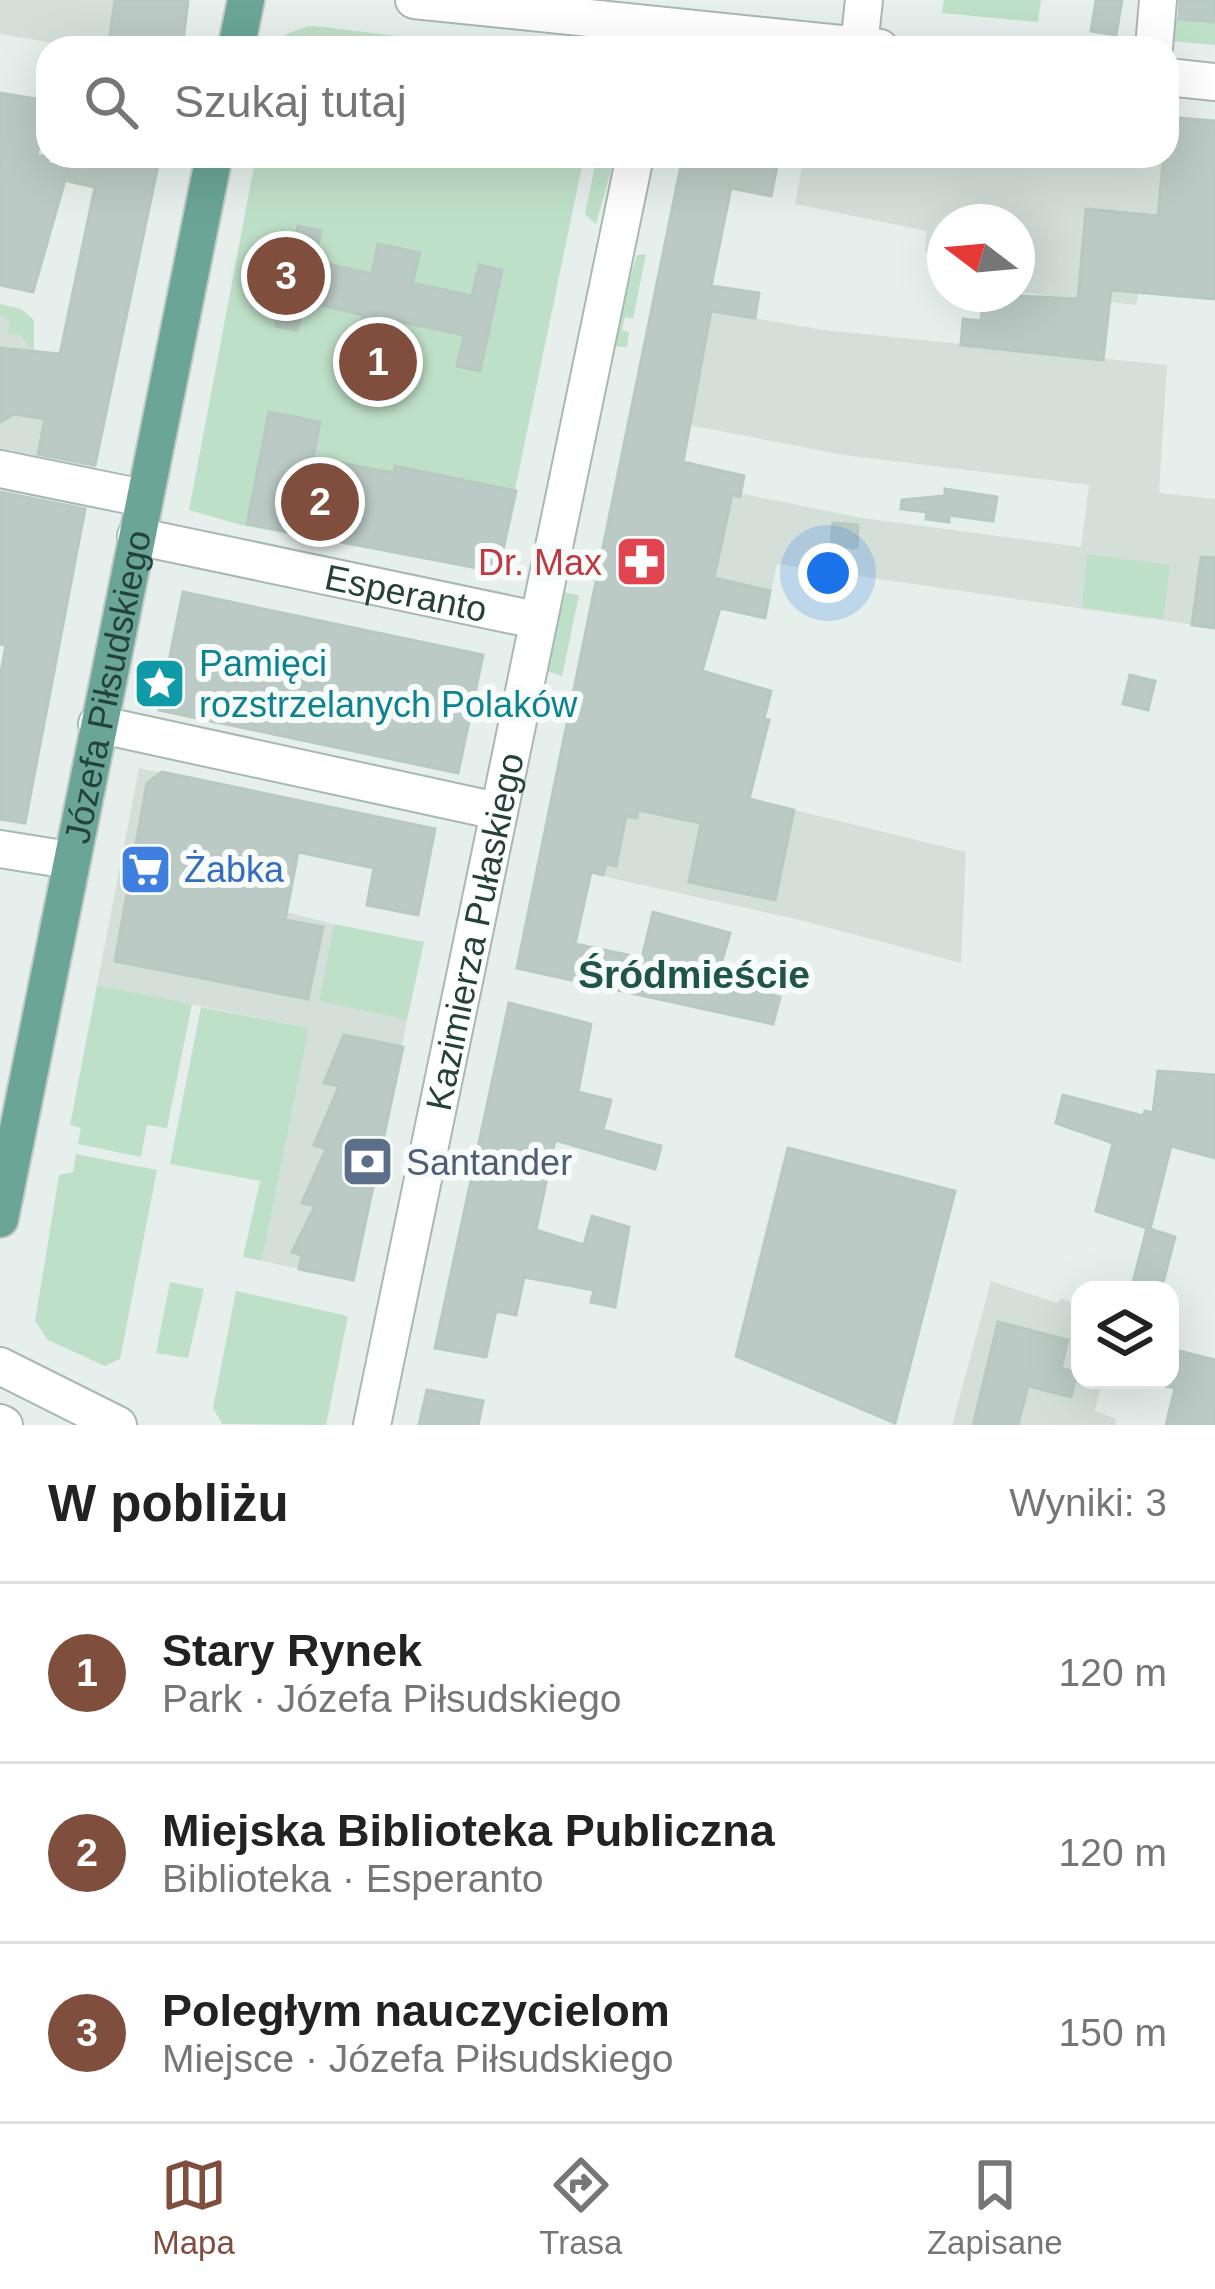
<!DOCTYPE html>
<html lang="pl">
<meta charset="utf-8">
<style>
:root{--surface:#fff;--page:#f2f2f2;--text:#222;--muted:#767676;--line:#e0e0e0;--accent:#804e3d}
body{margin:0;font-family:Arial,sans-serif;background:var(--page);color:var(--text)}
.controls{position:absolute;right:36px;bottom:36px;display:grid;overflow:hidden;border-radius:24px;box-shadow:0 12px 48px #0002}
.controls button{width:108px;height:108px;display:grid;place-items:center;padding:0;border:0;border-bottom:3px solid var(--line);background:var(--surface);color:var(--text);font:60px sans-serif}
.compass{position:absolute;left:927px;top:204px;width:108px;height:108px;border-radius:50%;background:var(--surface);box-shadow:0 12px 48px #0002;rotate:286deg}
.you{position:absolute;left:828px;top:573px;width:42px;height:42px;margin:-30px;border:9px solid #fff;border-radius:50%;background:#1a73e8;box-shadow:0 0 0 18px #1a73e833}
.badge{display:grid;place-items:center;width:78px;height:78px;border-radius:50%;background:var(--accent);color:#fff;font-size:39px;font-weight:700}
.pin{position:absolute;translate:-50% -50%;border:6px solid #fff;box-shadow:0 3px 12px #0006}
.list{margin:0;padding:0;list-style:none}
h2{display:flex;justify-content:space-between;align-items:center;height:156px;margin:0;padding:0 48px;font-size:51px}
h2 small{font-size:39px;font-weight:400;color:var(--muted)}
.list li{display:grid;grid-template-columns:78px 1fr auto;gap:36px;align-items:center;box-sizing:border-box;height:180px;padding:0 48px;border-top:3px solid var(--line)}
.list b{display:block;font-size:45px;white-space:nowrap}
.list p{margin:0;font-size:39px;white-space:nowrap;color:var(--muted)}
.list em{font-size:39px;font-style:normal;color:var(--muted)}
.icon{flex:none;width:66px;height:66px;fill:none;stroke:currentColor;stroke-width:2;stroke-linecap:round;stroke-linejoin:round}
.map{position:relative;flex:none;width:1215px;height:1425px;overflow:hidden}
.search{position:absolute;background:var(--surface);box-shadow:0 12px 48px #0002;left:36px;right:36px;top:36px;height:132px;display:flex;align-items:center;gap:30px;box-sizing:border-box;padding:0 42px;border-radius:36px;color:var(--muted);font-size:45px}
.sheet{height:696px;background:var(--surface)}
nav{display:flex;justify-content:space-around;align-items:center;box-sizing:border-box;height:168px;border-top:3px solid var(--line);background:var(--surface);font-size:33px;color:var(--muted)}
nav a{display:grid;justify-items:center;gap:6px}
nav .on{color:var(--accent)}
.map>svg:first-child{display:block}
</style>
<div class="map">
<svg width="1215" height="1425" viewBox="0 0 1215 1425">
<rect width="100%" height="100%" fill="#e6efeb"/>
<g fill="#d4dfda">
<polygon points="0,0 188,0 188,7 178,48 82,48 0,34"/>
<polygon points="1167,117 1215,121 1215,299 1139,292 1136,305 1017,292 1017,222 945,222 945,257 925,252 927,231 795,204 804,156 1167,156"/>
<polygon points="653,301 824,330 1167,365 1159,493 1215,499 1215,628 777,564 765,618 715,607 620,469 862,518 1081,547 1089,485 844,455 631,414"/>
<polygon points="0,304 21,309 34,320 32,352 55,372 61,348 117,359 93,476 0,456"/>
<polygon points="577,675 628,686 617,735 749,799 966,852 961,963 800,920 539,862"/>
<polygon points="139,768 315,805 349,848 346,862 298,852 286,912 334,924 319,1001 407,1020 355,1281 262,1261 309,1028 97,985"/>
<polygon points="991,1281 1057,1303 1062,1299 1080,1305 1080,1380 1103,1380 1095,1411 1116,1419 1115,1425 952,1425"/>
</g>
<g fill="#bfe0c8">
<polygon points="944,0 1041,0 1038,22 942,13"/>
<polygon points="1171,18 1215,22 1215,45 1169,41"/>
<polygon points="309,26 323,27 494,48 279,48 286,34"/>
<polygon points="256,156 584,156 498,572 241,525 189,510"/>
<polygon points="597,156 615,156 596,224 585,214"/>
<polygon points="646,254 633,319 625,317 622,330 629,332 627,347 610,346 637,255"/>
<polygon points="0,304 21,309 34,320 34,351 20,334 7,334 10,322 0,314"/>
<polygon points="1087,554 1170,565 1163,619 1082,607"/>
<polygon points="563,592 579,595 562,676 544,670"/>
<polygon points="334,924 424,942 407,1020 319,1001"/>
<polygon points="97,985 192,1004 167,1128 147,1125 141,1157 78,1144 81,1128 70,1125"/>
<polygon points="201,1007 309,1028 262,1261 243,1257 260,1181 170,1164"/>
<polygon points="76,1154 157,1170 120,1359 105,1366 48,1340 35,1321 59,1175 73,1172"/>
<polygon points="170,1282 204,1289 188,1358 156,1353"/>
<polygon points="236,1291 348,1316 326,1425 222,1424 213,1408"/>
</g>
<g fill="#bbcac4" stroke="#b8c9c2" stroke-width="3">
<polygon points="115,0 188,0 183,42 178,48 108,48"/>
<polygon points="1096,0 1122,0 1116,35 1091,31"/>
<polygon points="1180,0 1215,0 1215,22 1179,19"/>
<polygon points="0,93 48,101 37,156 48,156 48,164 69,166 33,292 0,285"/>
<polygon points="1167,117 1215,121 1215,299 1111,290 1103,360 961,345 963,319 981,321 983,294 1078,299 1086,209 1158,216"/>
<polygon points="72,156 160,156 95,465 38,454 45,419 14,414 0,422 0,348 60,354 95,187 68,181"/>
<polygon points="683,156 779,156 771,196 731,188 711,286 759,293 755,318 711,311 683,462 744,476 740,497 732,495 714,578 770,591 765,618 720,608 702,671 771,691 764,719 769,720 749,799 794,810 775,900 689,882 701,823 638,810 637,818 626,816 616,866 606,864 603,875 591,872 575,944 642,958 653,912 730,933 716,981 780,997 773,1024 517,968"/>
<polygon points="298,226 321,231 314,261 372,274 378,244 420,253 412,283 472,296 479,265 502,270 480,371 457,366 464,335 403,322 397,353 357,344 363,315 305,301 297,331 276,326"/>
<polygon points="269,412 320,422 313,458 394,473 395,466 516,491 498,572 247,524"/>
<polygon points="945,489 997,497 993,521 949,515 949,522 926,519 927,512 901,509 902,500 945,496"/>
<polygon points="0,492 85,509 25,823 0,819 0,678 6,645 0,644"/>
<polygon points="833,523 858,525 857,548 831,546"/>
<polygon points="1201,557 1215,558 1215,628 1192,625"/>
<polygon points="183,592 483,655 458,773 159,710"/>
<polygon points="1130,675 1155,681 1148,710 1123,704"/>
<polygon points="162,772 435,829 418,915 367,905 374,868 298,852 285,920 323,927 308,999 115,961 147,783"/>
<polygon points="509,1003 591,1024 578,1092 611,1100 603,1130 661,1146 655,1169 555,1140 536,1230 584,1245 592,1216 629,1227 615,1307 591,1302 594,1290 524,1277 516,1315 496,1311 486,1357 435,1348"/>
<polygon points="344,1035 403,1047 353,1280 299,1269 302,1255 292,1252 315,1206 302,1203 326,1149 314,1145 339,1086 324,1083"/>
<polygon points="1158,1071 1215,1075 1215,1158 1171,1146 1150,1229 1096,1211 1113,1143 1056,1123 1063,1095 1143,1116 1145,1111 1153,1113"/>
<polygon points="788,1148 955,1191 895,1423 736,1356"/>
<polygon points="1147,1228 1175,1237 1161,1290 1131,1290"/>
<polygon points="998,1322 1068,1340 1061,1368 1077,1373 1071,1397 1028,1386 1018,1425 973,1425"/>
<polygon points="1175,1350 1215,1360 1215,1425 1166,1425 1175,1388 1166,1386"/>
<polygon points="427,1390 483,1401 478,1425 419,1425"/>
</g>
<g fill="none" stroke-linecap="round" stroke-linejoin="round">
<defs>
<g id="minor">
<polyline points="414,0 880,48"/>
<polyline points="859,46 864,0"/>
<polyline points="1154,48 1158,0"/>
<polyline points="1167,77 1215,82"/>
<polyline points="0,469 143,498"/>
<path id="s1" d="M136,536L536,620"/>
<polyline points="97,724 497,811"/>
<polyline points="0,849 69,860"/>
<polyline points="0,1366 118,1425"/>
<polyline points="0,1423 4,1425"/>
<path id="s2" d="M372,1425L635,156"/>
</g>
<g id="major">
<polyline points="236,48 246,0"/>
<path id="s3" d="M0,1219L214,156"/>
</g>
</defs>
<use href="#minor" stroke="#a8b8b2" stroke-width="40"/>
<use href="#major" stroke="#c2cac8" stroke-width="40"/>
<use href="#minor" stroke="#fff" stroke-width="36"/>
<use href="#major" stroke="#6aa596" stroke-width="36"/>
</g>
<defs>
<symbol id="pharmacy-square" viewBox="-11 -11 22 22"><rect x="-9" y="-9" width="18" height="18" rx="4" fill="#e0444e" stroke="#f7fbf9"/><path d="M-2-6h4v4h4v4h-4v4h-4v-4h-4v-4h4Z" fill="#fff"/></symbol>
<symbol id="sight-square" viewBox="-11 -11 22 22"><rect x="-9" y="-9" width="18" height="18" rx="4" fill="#0f9aa8" stroke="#f7fbf9"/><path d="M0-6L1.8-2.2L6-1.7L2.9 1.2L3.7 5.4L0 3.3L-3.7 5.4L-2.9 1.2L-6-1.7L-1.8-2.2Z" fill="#fff"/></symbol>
<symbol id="supermarket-square" viewBox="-11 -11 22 22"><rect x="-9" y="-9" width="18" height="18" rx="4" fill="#3f7fe0" stroke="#f7fbf9"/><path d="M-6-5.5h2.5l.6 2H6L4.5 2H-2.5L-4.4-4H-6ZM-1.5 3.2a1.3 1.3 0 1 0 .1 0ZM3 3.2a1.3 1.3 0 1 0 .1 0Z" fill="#fff"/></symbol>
<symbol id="bank-square" viewBox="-11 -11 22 22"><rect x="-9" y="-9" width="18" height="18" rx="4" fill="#5c6f8a" stroke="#f7fbf9"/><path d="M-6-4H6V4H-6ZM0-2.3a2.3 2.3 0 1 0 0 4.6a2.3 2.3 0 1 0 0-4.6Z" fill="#fff"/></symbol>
</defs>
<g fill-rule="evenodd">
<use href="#pharmacy-square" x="612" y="532" width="59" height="59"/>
<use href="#sight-square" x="130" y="654" width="59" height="59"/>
<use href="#supermarket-square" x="116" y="840" width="59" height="59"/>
<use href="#bank-square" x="338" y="1132" width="59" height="59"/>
</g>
<g text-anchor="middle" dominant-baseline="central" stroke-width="12" stroke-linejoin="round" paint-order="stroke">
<g font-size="36" fill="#be3a42" stroke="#f7fbf9" text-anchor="end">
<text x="602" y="562">Dr. Max</text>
</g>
<g font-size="36" fill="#24423a" stroke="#f7fbf9">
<text stroke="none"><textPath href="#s1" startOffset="276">Esperanto</textPath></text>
<text stroke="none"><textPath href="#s3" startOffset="543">Józefa Piłsudskiego</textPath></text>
<text stroke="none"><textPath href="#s2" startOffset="504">Kazimierza Pułaskiego</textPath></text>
</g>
<g font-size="36" fill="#0d838f" stroke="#f7fbf9" text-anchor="start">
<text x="199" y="663">Pamięci<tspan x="199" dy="41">rozstrzelanych Polaków</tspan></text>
</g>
<g font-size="36" fill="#366cbe" stroke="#f7fbf9" text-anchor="start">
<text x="184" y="869">Żabka</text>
</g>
<g font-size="36" fill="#4e5e75" stroke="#f7fbf9" text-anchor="start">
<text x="406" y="1162">Santander</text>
</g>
<g font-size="39" font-weight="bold" fill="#1f5548" stroke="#f7fbf9">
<text x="694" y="974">Śródmieście</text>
</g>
</g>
</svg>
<div class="controls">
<button><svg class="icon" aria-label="layers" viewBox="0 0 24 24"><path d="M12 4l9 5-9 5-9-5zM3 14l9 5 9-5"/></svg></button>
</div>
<svg class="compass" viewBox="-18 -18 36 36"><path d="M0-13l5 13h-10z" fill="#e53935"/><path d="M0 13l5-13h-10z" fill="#767676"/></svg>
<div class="you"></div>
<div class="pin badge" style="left:378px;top:362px">1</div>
<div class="pin badge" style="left:320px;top:502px">2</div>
<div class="pin badge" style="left:286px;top:276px">3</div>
<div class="search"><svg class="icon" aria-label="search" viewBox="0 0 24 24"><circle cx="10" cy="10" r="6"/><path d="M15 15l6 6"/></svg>Szukaj tutaj</div>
</div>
<section class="sheet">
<h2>W pobliżu<small>Wyniki: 3</small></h2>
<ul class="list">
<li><span class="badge">1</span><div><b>Stary Rynek</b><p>Park · Józefa Piłsudskiego</p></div><em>120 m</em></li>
<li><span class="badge">2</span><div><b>Miejska Biblioteka Publiczna</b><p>Biblioteka · Esperanto</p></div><em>120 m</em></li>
<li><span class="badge">3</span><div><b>Poległym nauczycielom</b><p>Miejsce · Józefa Piłsudskiego</p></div><em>150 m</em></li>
</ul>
</section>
<nav>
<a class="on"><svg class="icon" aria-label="map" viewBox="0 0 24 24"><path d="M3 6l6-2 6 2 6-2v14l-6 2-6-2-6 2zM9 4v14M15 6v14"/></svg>Mapa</a>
<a><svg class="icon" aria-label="directions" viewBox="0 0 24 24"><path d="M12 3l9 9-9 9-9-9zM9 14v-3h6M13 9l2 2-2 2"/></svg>Trasa</a>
<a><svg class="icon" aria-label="saved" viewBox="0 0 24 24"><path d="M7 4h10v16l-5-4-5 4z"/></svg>Zapisane</a>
</nav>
